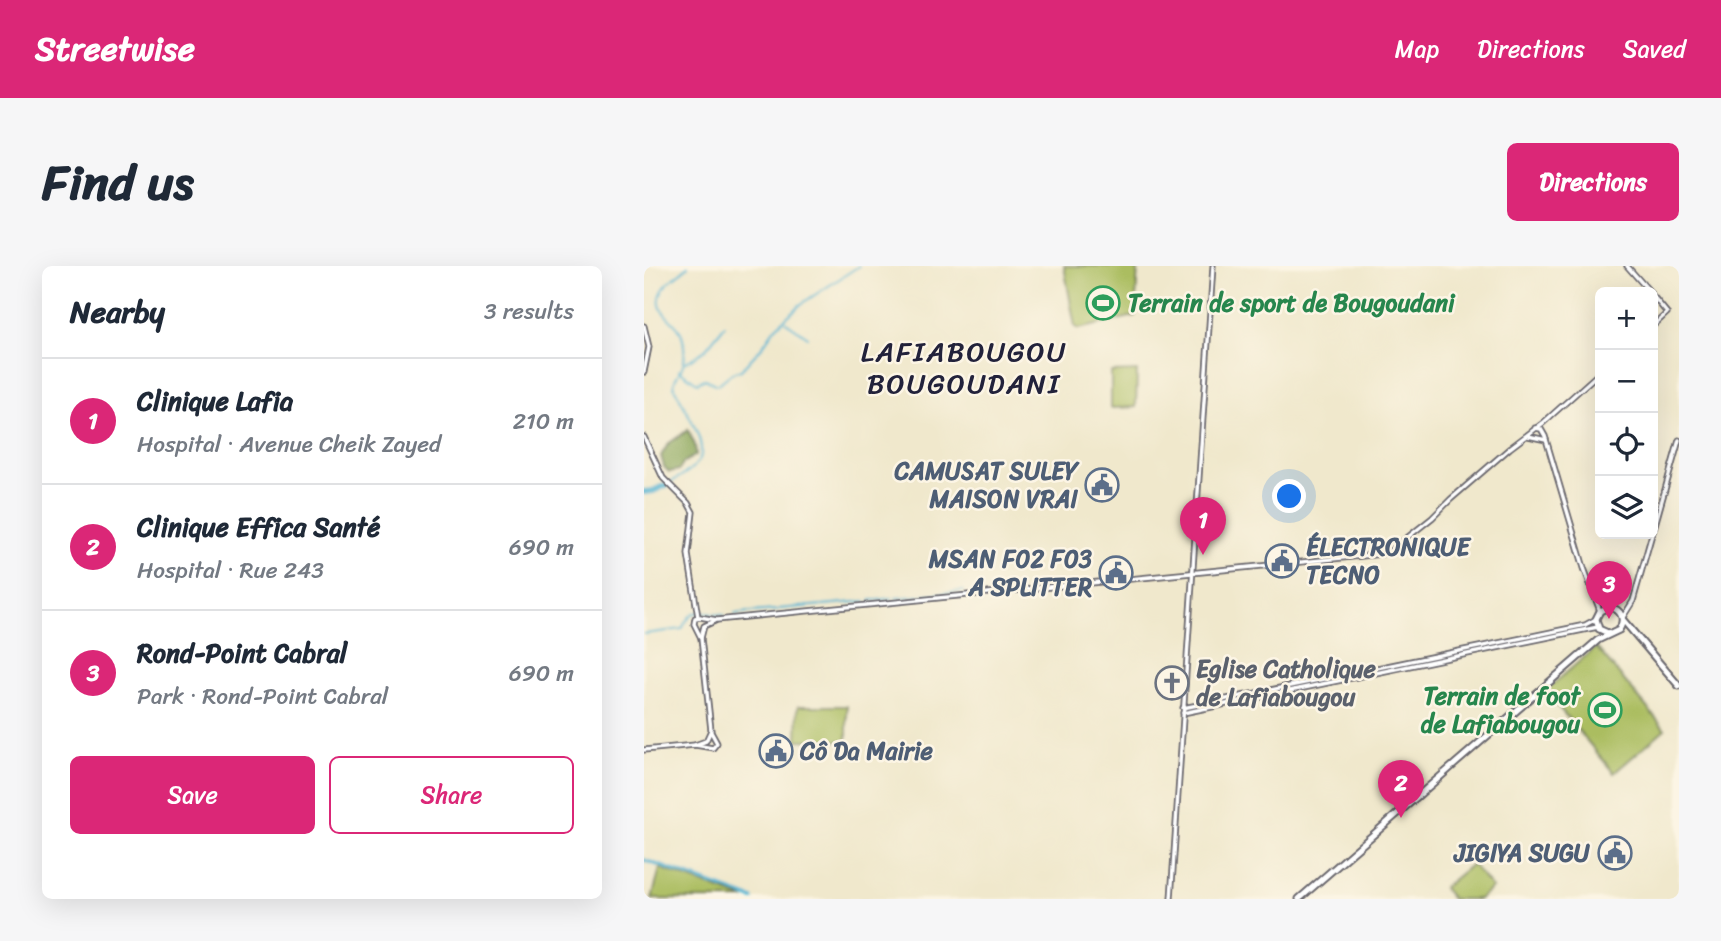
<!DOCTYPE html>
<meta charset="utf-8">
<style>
:root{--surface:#fff;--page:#f6f6f7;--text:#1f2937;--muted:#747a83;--line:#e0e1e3;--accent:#db2777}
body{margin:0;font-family:Sriracha,sans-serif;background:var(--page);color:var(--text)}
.controls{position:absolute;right:21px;top:21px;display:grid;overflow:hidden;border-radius:10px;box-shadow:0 7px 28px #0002}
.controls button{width:63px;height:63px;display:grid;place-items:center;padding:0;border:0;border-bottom:2px solid var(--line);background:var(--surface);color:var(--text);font:35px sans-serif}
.you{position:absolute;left:646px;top:231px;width:24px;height:24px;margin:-18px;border:5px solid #fff;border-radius:50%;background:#1a73e8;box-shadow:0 0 0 10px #1a73e833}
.badge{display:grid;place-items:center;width:46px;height:46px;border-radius:50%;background:var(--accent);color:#fff;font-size:23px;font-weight:700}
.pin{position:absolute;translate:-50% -58px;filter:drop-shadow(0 2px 4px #0008)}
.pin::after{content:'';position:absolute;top:37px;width:24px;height:21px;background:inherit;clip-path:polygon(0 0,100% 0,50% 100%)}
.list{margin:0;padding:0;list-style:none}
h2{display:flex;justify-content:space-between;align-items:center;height:91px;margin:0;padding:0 28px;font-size:30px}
h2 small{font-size:23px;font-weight:400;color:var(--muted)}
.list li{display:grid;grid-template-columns:46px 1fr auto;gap:21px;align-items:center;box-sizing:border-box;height:126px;padding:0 28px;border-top:2px solid var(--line)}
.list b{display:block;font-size:26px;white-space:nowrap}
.list p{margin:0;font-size:23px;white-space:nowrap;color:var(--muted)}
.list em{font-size:23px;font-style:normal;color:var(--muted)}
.actions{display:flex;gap:14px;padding:21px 28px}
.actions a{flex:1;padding:16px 0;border:2px solid var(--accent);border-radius:10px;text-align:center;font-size:24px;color:var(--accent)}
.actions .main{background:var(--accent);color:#fff}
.icon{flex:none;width:38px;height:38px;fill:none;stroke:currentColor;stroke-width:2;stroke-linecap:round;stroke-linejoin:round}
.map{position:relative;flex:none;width:1035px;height:633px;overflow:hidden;border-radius:10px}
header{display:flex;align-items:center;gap:42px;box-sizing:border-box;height:98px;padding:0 35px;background:var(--accent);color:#fff}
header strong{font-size:33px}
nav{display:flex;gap:38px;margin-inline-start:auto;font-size:24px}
.intro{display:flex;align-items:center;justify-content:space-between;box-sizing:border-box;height:168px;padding:0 42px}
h1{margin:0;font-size:49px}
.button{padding:18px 32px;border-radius:10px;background:var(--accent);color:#fff;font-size:24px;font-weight:700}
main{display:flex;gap:42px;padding:0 42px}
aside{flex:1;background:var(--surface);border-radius:10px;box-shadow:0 7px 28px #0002}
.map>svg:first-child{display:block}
</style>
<header>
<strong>Streetwise</strong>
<nav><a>Map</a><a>Directions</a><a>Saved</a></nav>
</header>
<div class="intro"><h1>Find us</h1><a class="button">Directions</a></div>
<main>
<aside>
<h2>Nearby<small>3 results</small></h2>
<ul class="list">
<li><span class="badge">1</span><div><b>Clinique Lafia</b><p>Hospital · Avenue Cheik Zayed</p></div><em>210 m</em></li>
<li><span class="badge">2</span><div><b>Clinique Effica Santé</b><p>Hospital · Rue 243</p></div><em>690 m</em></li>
<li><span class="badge">3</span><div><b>Rond-Point Cabral</b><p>Park · Rond-Point Cabral</p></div><em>690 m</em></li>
</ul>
<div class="actions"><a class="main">Save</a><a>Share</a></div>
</aside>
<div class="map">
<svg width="1035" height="633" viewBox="0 0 1035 633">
<rect width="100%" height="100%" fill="#fcf5e5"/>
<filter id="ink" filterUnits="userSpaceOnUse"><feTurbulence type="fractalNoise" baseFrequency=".0143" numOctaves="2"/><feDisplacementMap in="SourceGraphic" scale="14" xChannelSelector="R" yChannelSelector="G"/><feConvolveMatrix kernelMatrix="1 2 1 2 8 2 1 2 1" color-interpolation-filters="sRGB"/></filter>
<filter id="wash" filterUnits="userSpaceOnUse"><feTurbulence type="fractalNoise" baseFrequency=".00686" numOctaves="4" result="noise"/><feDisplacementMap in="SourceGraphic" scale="28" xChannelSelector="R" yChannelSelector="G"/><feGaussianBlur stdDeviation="1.57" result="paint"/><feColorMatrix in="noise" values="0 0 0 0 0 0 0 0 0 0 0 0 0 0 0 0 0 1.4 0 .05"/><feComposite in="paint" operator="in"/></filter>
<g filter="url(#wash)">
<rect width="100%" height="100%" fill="#f0e8cc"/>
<g fill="#abbd61" stroke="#66704e" stroke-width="2">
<polygon points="420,0 494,0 491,50 435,63 431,61"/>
<polygon points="493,105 492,141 467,142 467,106"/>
<polygon points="952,381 1021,463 970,507 901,425"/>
<polygon points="154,440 203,440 203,475 153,474"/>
<polygon points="828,598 848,622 835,633 808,633 799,622"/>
<polygon points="16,602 101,633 8,633"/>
</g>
<polygon fill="#88a457" stroke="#556349" stroke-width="2" points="44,164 51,179 52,189 39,197 35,204 25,206 20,201 17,190 24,178"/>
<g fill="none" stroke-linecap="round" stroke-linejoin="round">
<g stroke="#55b3d3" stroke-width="2">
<polyline points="142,56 164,71"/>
<polyline points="42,96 60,85 81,59"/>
<polyline points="35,104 53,117 61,113 73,119 88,107 97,104 118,81 131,62 157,38 215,0"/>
<path d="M22,219C32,213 47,206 54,196C67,179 37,138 30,120C30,110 39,104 40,95C41,89 40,79 39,73C37,53 0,47 23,18C29,11 38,7 44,0"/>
<polyline points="278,329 320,325"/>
<polyline points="252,332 275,330"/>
<polyline points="226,334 232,334"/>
<polyline points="234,334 248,332"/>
<polyline points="135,343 222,335"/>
<polyline points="107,346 133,344"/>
<polyline points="91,348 105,346"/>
<path d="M0,368L38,363C51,336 57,350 81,349"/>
</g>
<polyline stroke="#55b3d3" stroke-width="3.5" points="0,594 109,633"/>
<polyline stroke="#55b3d3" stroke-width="6" points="0,226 9,225 22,219"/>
</g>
</g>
<g filter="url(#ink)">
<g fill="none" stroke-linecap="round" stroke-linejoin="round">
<defs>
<g id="minor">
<polyline points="983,0 1006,26"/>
<polyline points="1009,30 1023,47 1009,60"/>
<polyline points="0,60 5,81 0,106"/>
<polyline points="891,162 897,163 901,170 940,302 956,345"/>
<polyline points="884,170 902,174"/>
<polyline points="0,171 19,212 44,237 49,246 44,288 54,351"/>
<polyline points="1009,266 1035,174"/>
<polyline points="953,332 965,341"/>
<polyline points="979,351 989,335 1008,268"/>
<polyline points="57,372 50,358 51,352 56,351 73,354 738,288 745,286 788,252 807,233 866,182 899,157 956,106"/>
<polyline points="539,442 941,359 952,353"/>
<polyline points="539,447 954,361"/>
<polyline points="51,479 62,475 67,464 57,372 60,360 71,355"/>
<polyline points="0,484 51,479 69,482 73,477 67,466"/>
<polyline points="527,633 569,0"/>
</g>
<g id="major">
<polyline points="979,354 1035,420"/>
<path d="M655,633L954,374L975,364C982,353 977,343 965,341L956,345L952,353L955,363L964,367"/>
</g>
</defs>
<use href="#minor" stroke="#6a676e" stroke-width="7"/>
<use href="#major" stroke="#6a676e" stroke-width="9"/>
<use href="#minor" stroke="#fff" stroke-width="3.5"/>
<use href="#major" stroke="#fff" stroke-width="5"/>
</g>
</g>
<defs>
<symbol id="stadium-ring" viewBox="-11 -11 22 22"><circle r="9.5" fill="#fcf5e5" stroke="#2e9e5b" stroke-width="1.5"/><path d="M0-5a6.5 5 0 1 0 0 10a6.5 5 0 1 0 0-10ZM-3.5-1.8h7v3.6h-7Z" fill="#2e9e5b"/></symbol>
<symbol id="civic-ring" viewBox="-11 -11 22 22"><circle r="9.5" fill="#fcf5e5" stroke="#5c6f8a" stroke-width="1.5"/><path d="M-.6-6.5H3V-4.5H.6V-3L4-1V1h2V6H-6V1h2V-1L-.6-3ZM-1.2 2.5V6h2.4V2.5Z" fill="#5c6f8a"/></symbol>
<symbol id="church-ring" viewBox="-11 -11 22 22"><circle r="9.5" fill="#fcf5e5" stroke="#6b7280" stroke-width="1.5"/><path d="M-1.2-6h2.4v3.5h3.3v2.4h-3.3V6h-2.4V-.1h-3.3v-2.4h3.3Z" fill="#6b7280"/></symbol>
</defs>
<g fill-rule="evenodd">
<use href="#stadium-ring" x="440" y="18" width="38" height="38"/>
<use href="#civic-ring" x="439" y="200" width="38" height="38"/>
<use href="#civic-ring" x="619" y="276" width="38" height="38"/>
<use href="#civic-ring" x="453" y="288" width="38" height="38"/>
<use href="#church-ring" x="509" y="398" width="38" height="38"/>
<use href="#stadium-ring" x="942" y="425" width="38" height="38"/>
<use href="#civic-ring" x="113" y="466" width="38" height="38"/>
<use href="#civic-ring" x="952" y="568" width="38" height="38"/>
</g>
<g text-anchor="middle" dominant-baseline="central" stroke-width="5" stroke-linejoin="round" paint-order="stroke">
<g font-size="24" font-weight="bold" fill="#27864d" stroke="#fcf5e5" text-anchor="start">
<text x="484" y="37">Terrain de sport de Bougoudani</text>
<text x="936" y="430" text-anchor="end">Terrain de foot<tspan x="936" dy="28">de Lafiabougou</tspan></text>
</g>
<g font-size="24" font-weight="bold" fill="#4e5e75" stroke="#fcf5e5" text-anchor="end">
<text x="434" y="205">CAMUSAT SULEY<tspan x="434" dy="28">MAISON VRAI</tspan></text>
<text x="662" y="281" text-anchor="start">ÉLECTRONIQUE<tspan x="662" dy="28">TECNO</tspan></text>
<text x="448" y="293">MSAN F02 F03<tspan x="448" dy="28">A SPLITTER</tspan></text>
<text x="156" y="485" text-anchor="start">Cô Da Mairie</text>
<text x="946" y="587">JIGIYA SUGU</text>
</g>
<g font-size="24" font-weight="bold" fill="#5b616d" stroke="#fcf5e5" text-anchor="start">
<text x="552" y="403">Eglise Catholique<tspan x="552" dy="28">de Lafiabougou</tspan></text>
</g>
<g font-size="28" letter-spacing="2" fill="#22223b" stroke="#fcf5e5">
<text x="320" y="85">LAFIABOUGOU<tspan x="320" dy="32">BOUGOUDANI</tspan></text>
</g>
</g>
</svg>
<div class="controls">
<button>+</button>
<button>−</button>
<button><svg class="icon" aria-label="locate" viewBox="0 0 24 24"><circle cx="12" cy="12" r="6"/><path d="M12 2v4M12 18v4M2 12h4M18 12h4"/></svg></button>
<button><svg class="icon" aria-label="layers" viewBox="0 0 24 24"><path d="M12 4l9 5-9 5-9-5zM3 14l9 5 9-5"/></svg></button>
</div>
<div class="you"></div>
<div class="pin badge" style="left:559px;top:289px">1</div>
<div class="pin badge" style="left:757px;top:552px">2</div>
<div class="pin badge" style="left:965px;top:353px">3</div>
</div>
</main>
